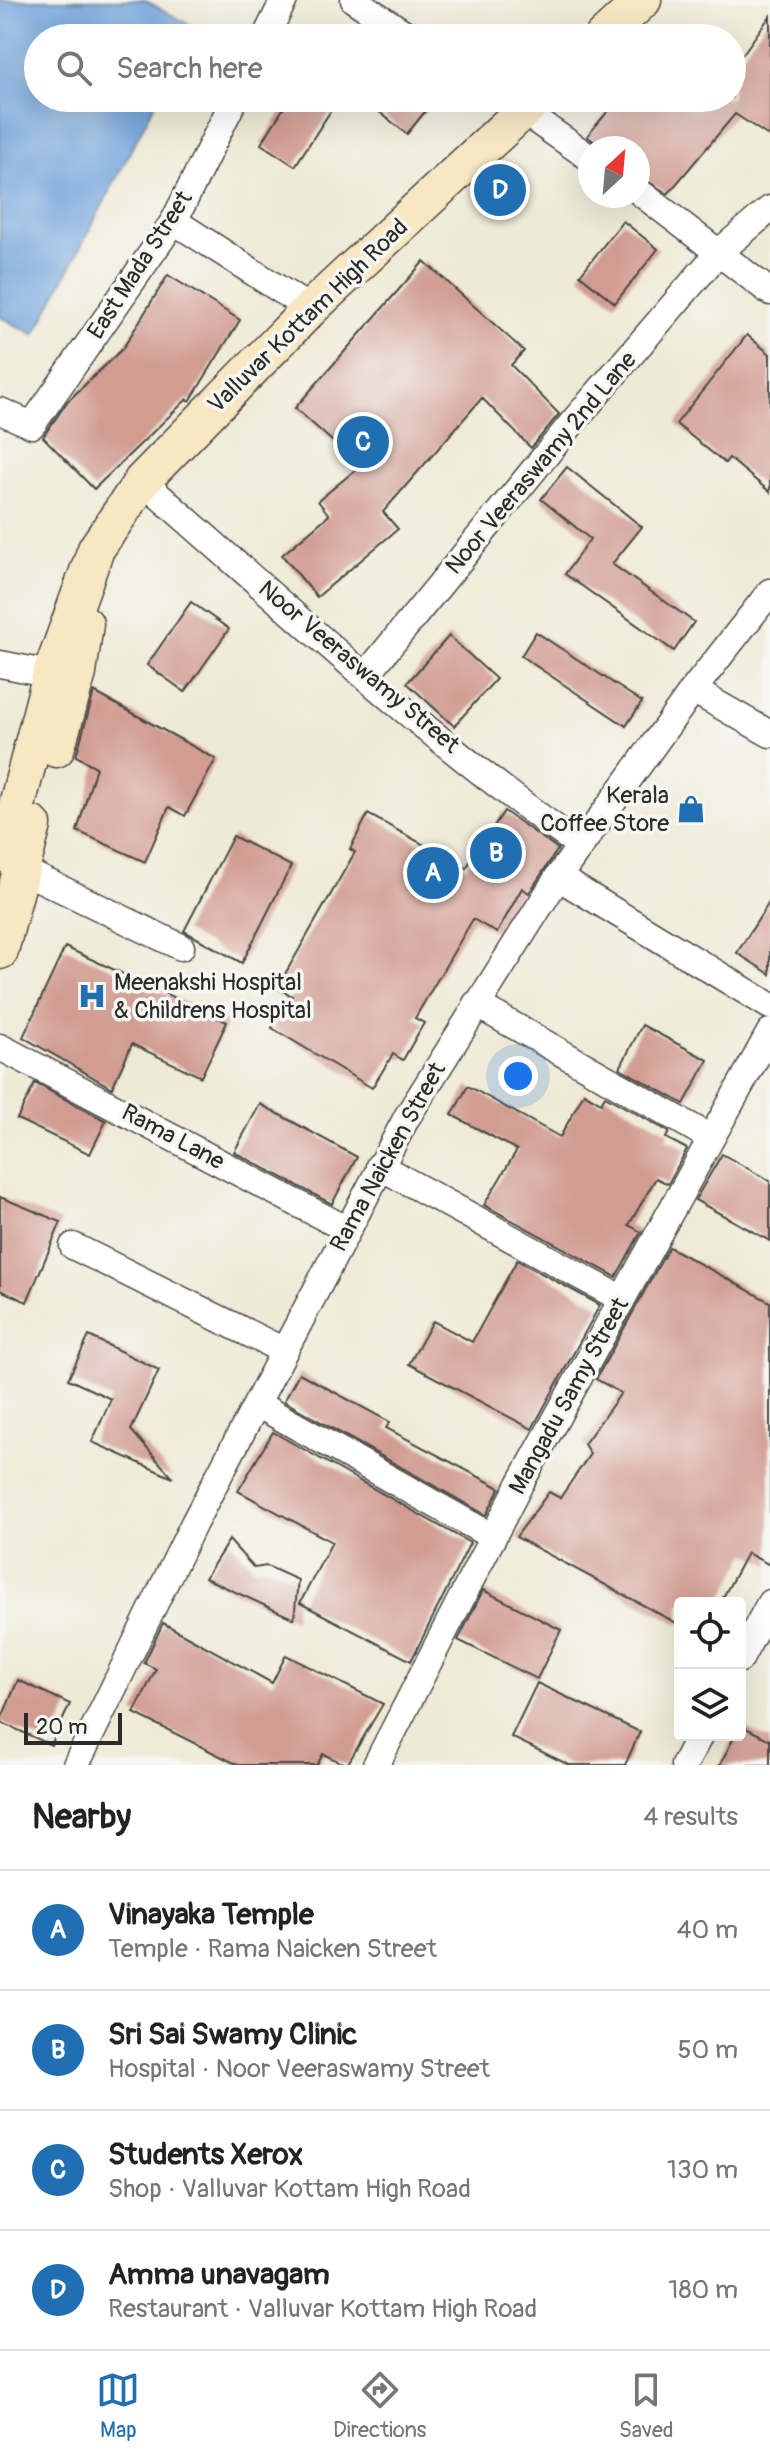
<!DOCTYPE html>
<meta charset="utf-8">
<style>
:root{--surface:#fff;--page:#f6f6f6;--text:#222;--muted:#767676;--line:#e0e0e0;--accent:#1f6fb2}
body{margin:0;font-family:Pangolin,sans-serif;background:var(--page);color:var(--text)}
.controls{position:absolute;right:24px;bottom:24px;display:grid;overflow:hidden;border-radius:8px;box-shadow:0 8px 32px #0002}
.controls button{width:72px;height:72px;display:grid;place-items:center;padding:0;border:0;border-bottom:2px solid var(--line);background:var(--surface);color:var(--text);font:40px sans-serif}
.compass{position:absolute;left:578px;top:136px;width:72px;height:72px;border-radius:50%;background:var(--surface);box-shadow:0 8px 32px #0002;rotate:26deg}
.scale{position:absolute;left:24px;bottom:20px;width:98px;box-sizing:border-box;padding-left:8px;border:4px solid #2b2b2b;border-top:0;font-size:22px;line-height:28px;white-space:nowrap;color:#2b2b2b;-webkit-text-stroke:6px #f6f6f2;paint-order:stroke}
.you{position:absolute;left:518px;top:1076px;width:28px;height:28px;margin:-20px;border:6px solid #fff;border-radius:50%;background:#1a73e8;box-shadow:0 0 0 12px #1a73e833}
.badge{display:grid;place-items:center;width:52px;height:52px;border-radius:50%;background:var(--accent);color:#fff;font-size:26px;font-weight:700}
.pin{position:absolute;translate:-50% -50%;border:4px solid #fff;box-shadow:0 2px 8px #0006}
.list{margin:0;padding:0;list-style:none}
h2{display:flex;justify-content:space-between;align-items:center;height:104px;margin:0;padding:0 32px;font-size:34px}
h2 small{font-size:26px;font-weight:400;color:var(--muted)}
.list li{display:grid;grid-template-columns:52px 1fr auto;gap:24px;align-items:center;box-sizing:border-box;height:120px;padding:0 32px;border-top:2px solid var(--line)}
.list b{display:block;font-size:30px;white-space:nowrap}
.list p{margin:0;font-size:26px;white-space:nowrap;color:var(--muted)}
.list em{font-size:26px;font-style:normal;color:var(--muted)}
.icon{flex:none;width:44px;height:44px;fill:none;stroke:currentColor;stroke-width:2;stroke-linecap:round;stroke-linejoin:round}
.map{position:relative;flex:none;width:770px;height:1765px;overflow:hidden}
.search{position:absolute;background:var(--surface);box-shadow:0 8px 32px #0002;left:24px;right:24px;top:24px;height:88px;display:flex;align-items:center;gap:20px;box-sizing:border-box;padding:0 28px;border-radius:44px;color:var(--muted);font-size:30px}
.sheet{height:584px;background:var(--surface)}
nav{display:flex;justify-content:space-around;align-items:center;box-sizing:border-box;height:112px;border-top:2px solid var(--line);background:var(--surface);font-size:22px;color:var(--muted)}
nav a{display:grid;justify-items:center;gap:4px}
nav .on{color:var(--accent)}
.map>svg:first-child{display:block}
</style>
<div class="map">
<svg width="770" height="1765" viewBox="0 0 770 1765">
<rect width="100%" height="100%" fill="#f6f6f2"/>
<filter id="ink" filterUnits="userSpaceOnUse"><feTurbulence type="fractalNoise" baseFrequency=".0125" numOctaves="2"/><feDisplacementMap in="SourceGraphic" scale="16" xChannelSelector="R" yChannelSelector="G"/><feConvolveMatrix kernelMatrix="1 2 1 2 8 2 1 2 1" color-interpolation-filters="sRGB"/></filter>
<filter id="wash" filterUnits="userSpaceOnUse"><feTurbulence type="fractalNoise" baseFrequency=".006" numOctaves="4" result="noise"/><feDisplacementMap in="SourceGraphic" scale="32" xChannelSelector="R" yChannelSelector="G"/><feGaussianBlur stdDeviation="1.8" result="paint"/><feColorMatrix in="noise" values="0 0 0 0 0 0 0 0 0 0 0 0 0 0 0 0 0 1.4 0 .05"/><feComposite in="paint" operator="in"/></filter>
<g filter="url(#wash)">
<rect width="100%" height="100%" fill="#efead5"/>
<polygon fill="#6fa3dc" stroke="#4d6784" stroke-width="2" points="0,0 145,0 195,28 190,38 38,38 38,98 158,98 35,335 0,317"/>
<g id="blocks">
<g fill="#d19c92">
<polygon points="770,16 770,137 735,114 668,194 638,175 638,148 602,148 587,136 619,98 732,98 732,69"/>
<polygon points="290,98 339,98 295,166 261,144"/>
<polygon points="362,98 436,98 407,134"/>
<polygon points="623,221 658,249 615,303 580,275"/>
<polygon points="424,261 524,351 511,365 559,414 531,448 482,398 383,512 398,529 317,597 282,555 329,515 318,501 360,466 295,408"/>
<polygon points="168,275 240,320 190,401 187,399 94,489 43,437 67,402 123,348"/>
<polygon points="747,335 770,354 770,492 729,458 725,463 676,424"/>
<polygon points="567,467 642,527 612,564 694,622 674,651 565,574 590,539 541,499"/>
<polygon points="191,602 229,629 185,692 147,665"/>
<polygon points="536,632 642,702 626,726 521,656"/>
<polygon points="449,636 496,679 454,726 407,683"/>
<polygon points="94,692 216,759 185,816 169,807 145,862 77,831 96,767 76,756"/>
<polygon points="504,811 558,849 529,893 522,888 497,933 473,919 415,1018 424,1023 403,1060 393,1054 372,1088 272,1028 292,996 277,988 355,852 350,849 368,814 466,868"/>
<polygon points="233,836 291,866 242,963 184,931"/>
<polygon points="770,901 770,974 737,953"/>
<polygon points="65,947 227,1022 201,1077 132,1044 112,1088 23,1037"/>
<polygon points="642,1025 708,1060 684,1104 620,1068"/>
<polygon points="35,1083 106,1121 90,1154 17,1119"/>
<polygon points="468,1086 560,1137 584,1093 601,1103 605,1096 669,1132 666,1138 687,1149 668,1184 656,1178 629,1225 641,1232 616,1277 484,1205 517,1150 452,1115"/>
<polygon points="260,1104 357,1157 332,1204 234,1152"/>
<polygon points="722,1154 770,1181 770,1241 695,1200"/>
<polygon points="0,1197 61,1222 27,1302 0,1290"/>
<polygon points="669,1247 770,1302 770,1565 747,1553 720,1603 680,1603 680,1625 516,1537 549,1492 560,1498 590,1454 584,1444 621,1393 596,1379"/>
<polygon points="517,1260 600,1305 532,1429 409,1364 433,1321 472,1342"/>
<polygon points="89,1336 159,1370 131,1430 173,1478 92,1442 111,1399 68,1379"/>
<polygon points="299,1373 390,1422 386,1428 500,1488 486,1515 284,1401"/>
<polygon points="273,1432 470,1543 411,1661 300,1603 332,1542 238,1491"/>
<polygon points="229,1540 254,1568 267,1566 298,1580 294,1619 205,1578"/>
<polygon points="483,1590 561,1630 537,1679 458,1640"/>
<polygon points="163,1623 272,1683 286,1655 383,1704 347,1765 323,1754 317,1765 238,1765 134,1713 156,1669 144,1663"/>
<polygon points="18,1680 70,1704 51,1745 0,1722"/>
<polygon points="537,1683 640,1732 625,1765 569,1765 511,1737"/>
<polygon points="740,1725 770,1740 770,1765 720,1765 735,1735 740,1735"/>
</g>
</g>
</g>
<g filter="url(#ink)">
<use href="#blocks" fill-opacity="0" stroke="#484844" stroke-width="2"/>
<g fill="none" stroke-linecap="round" stroke-linejoin="round">
<defs>
<g id="minor">
<polyline points="354,0 412,38"/>
<polyline points="265,38 284,0"/>
<polyline points="504,98 590,158"/>
<polyline points="638,191 770,292"/>
<polyline points="174,221 310,309"/>
<polyline points="0,411 32,425 174,221 235,98"/>
<path d="M142,481C285,605 425,738 581,846"/>
<polyline points="0,664 51,674"/>
<polyline points="366,675 573,422 718,253 770,209"/>
<polyline points="693,690 770,734"/>
<polyline points="20,869 181,947"/>
<polyline points="558,877 770,1006"/>
<polyline points="476,1004 711,1138"/>
<polyline points="0,1047 346,1229"/>
<polyline points="379,1166 622,1299"/>
<polyline points="73,1246 284,1351"/>
<polyline points="257,1404 493,1537"/>
<polyline points="740,1659 770,1603"/>
<polyline points="76,1765 194,1523 407,1117 558,877 693,690 770,592"/>
<polyline points="376,1765 520,1484 770,1032"/>
<polyline points="684,1765 700,1735"/>
</g>
<g id="secondary">
<polyline points="602,38 643,0"/>
<polyline points="56,749 78,673 85,624"/>
<polyline points="0,854 16,809 51,674 96,549 142,481 310,309 537,98"/>
<polyline points="0,951 33,825"/>
</g>
</defs>
<use href="#minor" stroke="#484844" stroke-width="29"/>
<use href="#secondary" stroke="#484844" stroke-width="39"/>
<use href="#minor" stroke="#fff" stroke-width="26"/>
<use href="#secondary" stroke="#f9e7c3" stroke-width="36"/>
</g>
</g>
<defs>
<symbol id="shop-bare" viewBox="-9 -9 18 18"><path d="M-5-2.5h2.3a2.7 3.5 0 0 1 5.4 0H5L5.5 6h-11ZM-1.5-2.5h3a1.5 2.3 0 0 0-3 0Z" fill="#1f6fb2" stroke="#f6f6f2" stroke-width="2.5" paint-order="stroke"/></symbol>
<symbol id="hospital-bare" viewBox="-9 -9 18 18"><path d="M-5-5h3v3.5h4V-5h3V5h-3V1.5h-4V5h-3Z" fill="#1f6fb2" stroke="#f6f6f2" stroke-width="2.5" paint-order="stroke"/></symbol>
</defs>
<g fill-rule="evenodd">
<use href="#shop-bare" x="671" y="789" width="40" height="40"/>
<use href="#hospital-bare" x="72" y="976" width="40" height="40"/>
</g>
<g text-anchor="middle" dominant-baseline="central" stroke-width="7" stroke-linejoin="round" paint-order="stroke">
<g font-size="24" fill="#2b2b2b" stroke="#f6f6f2">
<text transform="translate(140 265) rotate(-57)">East Mada Street</text>
<text transform="translate(308 316) rotate(-44)">Valluvar Kottam High Road</text>
<text transform="translate(541 463) rotate(-50)">Noor Veeraswamy 2nd Lane</text>
<text transform="translate(359 667) rotate(40)">Noor Veeraswamy Street</text>
<text transform="translate(173 1137) rotate(28)">Rama Lane</text>
<text transform="translate(388 1157) rotate(-61)">Rama Naicken Street</text>
<text transform="translate(569 1396) rotate(-61)">Mangadu Samy Street</text>
</g>
<g font-size="24" fill="#2b2b2b" stroke="#f6f6f2" text-anchor="end">
<text x="669" y="795">Kerala<tspan x="669" dy="28">Coffee Store</tspan></text>
<text x="114" y="982" text-anchor="start">Meenakshi Hospital<tspan x="114" dy="28">&amp; Childrens Hospital</tspan></text>
</g>
</g>
</svg>
<div class="controls">
<button><svg class="icon" aria-label="locate" viewBox="0 0 24 24"><circle cx="12" cy="12" r="6"/><path d="M12 2v4M12 18v4M2 12h4M18 12h4"/></svg></button>
<button><svg class="icon" aria-label="layers" viewBox="0 0 24 24"><path d="M12 4l9 5-9 5-9-5zM3 14l9 5 9-5"/></svg></button>
</div>
<svg class="compass" viewBox="-18 -18 36 36"><path d="M0-13l5 13h-10z" fill="#e53935"/><path d="M0 13l5-13h-10z" fill="#767676"/></svg>
<div class="scale">20 m</div>
<div class="you"></div>
<div class="pin badge" style="left:433px;top:873px">A</div>
<div class="pin badge" style="left:496px;top:853px">B</div>
<div class="pin badge" style="left:363px;top:442px">C</div>
<div class="pin badge" style="left:500px;top:190px">D</div>
<div class="search"><svg class="icon" aria-label="search" viewBox="0 0 24 24"><circle cx="10" cy="10" r="6"/><path d="M15 15l6 6"/></svg>Search here</div>
</div>
<section class="sheet">
<h2>Nearby<small>4 results</small></h2>
<ul class="list">
<li><span class="badge">A</span><div><b>Vinayaka Temple</b><p>Temple · Rama Naicken Street</p></div><em>40 m</em></li>
<li><span class="badge">B</span><div><b>Sri Sai Swamy Clinic</b><p>Hospital · Noor Veeraswamy Street</p></div><em>50 m</em></li>
<li><span class="badge">C</span><div><b>Students Xerox</b><p>Shop · Valluvar Kottam High Road</p></div><em>130 m</em></li>
<li><span class="badge">D</span><div><b>Amma unavagam</b><p>Restaurant · Valluvar Kottam High Road</p></div><em>180 m</em></li>
</ul>
</section>
<nav>
<a class="on"><svg class="icon" aria-label="map" viewBox="0 0 24 24"><path d="M3 6l6-2 6 2 6-2v14l-6 2-6-2-6 2zM9 4v14M15 6v14"/></svg>Map</a>
<a><svg class="icon" aria-label="directions" viewBox="0 0 24 24"><path d="M12 3l9 9-9 9-9-9zM9 14v-3h6M13 9l2 2-2 2"/></svg>Directions</a>
<a><svg class="icon" aria-label="saved" viewBox="0 0 24 24"><path d="M7 4h10v16l-5-4-5 4z"/></svg>Saved</a>
</nav>
